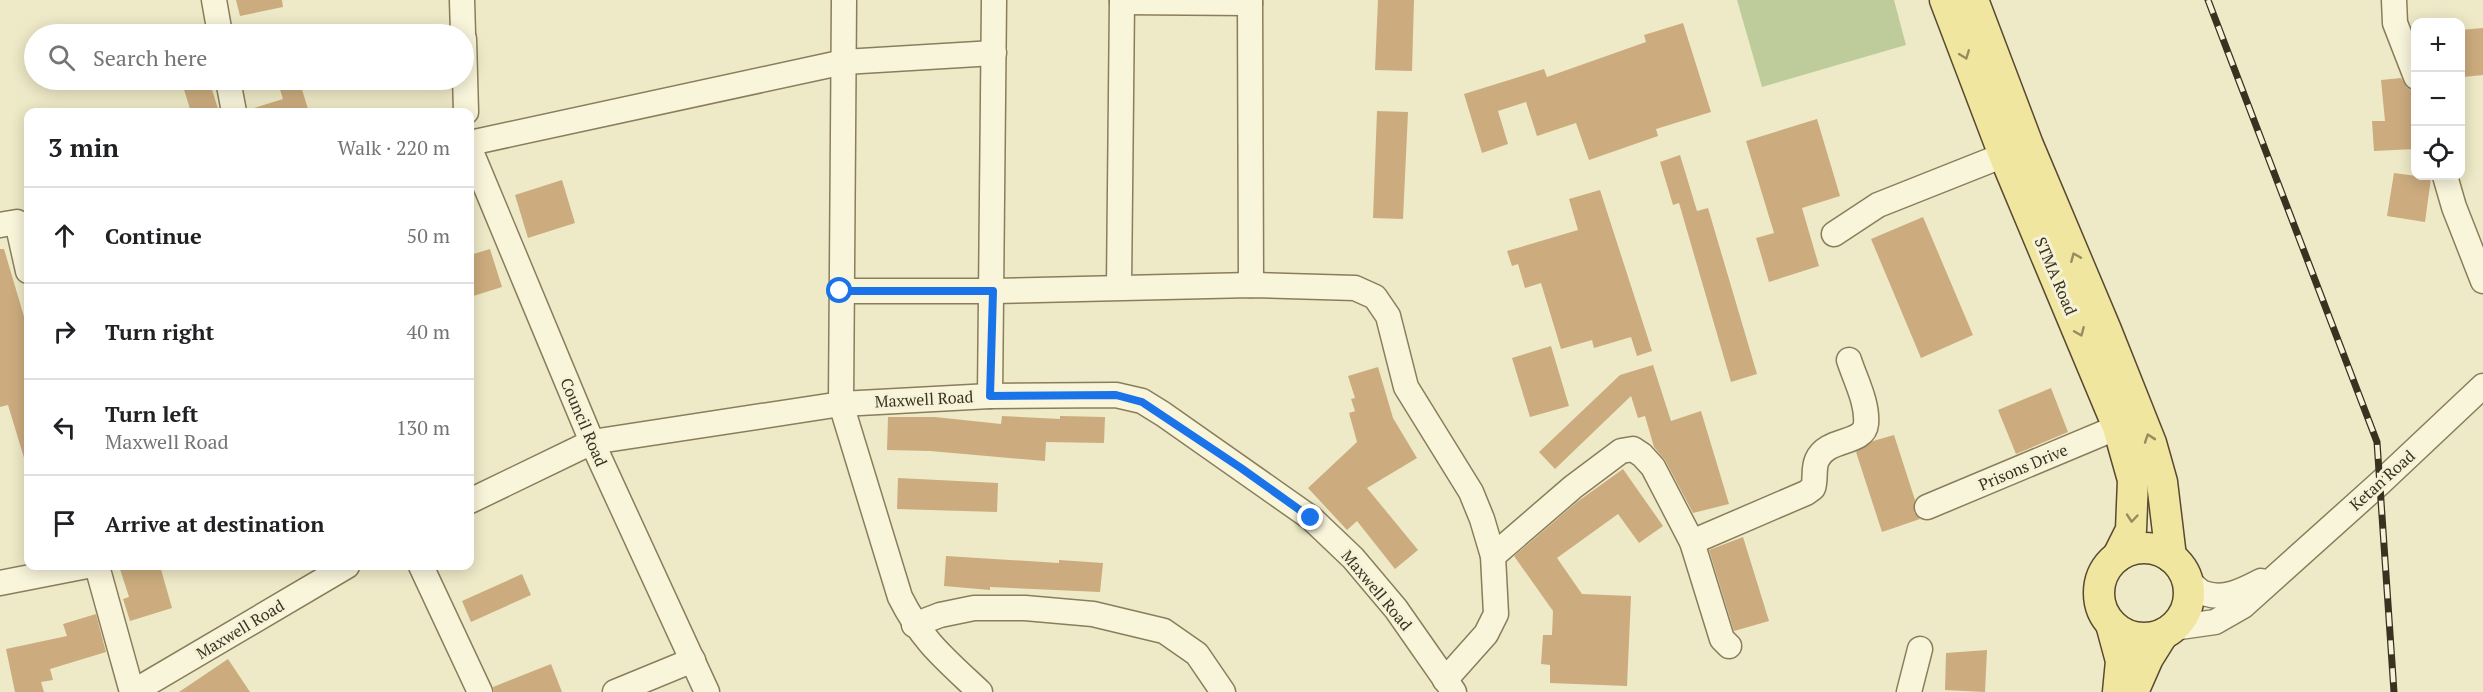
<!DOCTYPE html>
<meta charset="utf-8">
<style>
:root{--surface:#fff;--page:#f2f2f2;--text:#202124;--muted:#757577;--line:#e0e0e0}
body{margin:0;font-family:"PT Serif",serif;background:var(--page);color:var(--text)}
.controls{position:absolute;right:18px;top:18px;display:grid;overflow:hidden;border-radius:12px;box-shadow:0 3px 15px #0003}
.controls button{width:54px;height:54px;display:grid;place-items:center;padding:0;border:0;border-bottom:2px solid var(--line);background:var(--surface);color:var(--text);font:30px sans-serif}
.stop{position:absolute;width:18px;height:18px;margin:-14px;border:4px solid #1a73e8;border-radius:50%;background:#fff}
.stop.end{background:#1a73e8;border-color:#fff;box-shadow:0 2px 6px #0008}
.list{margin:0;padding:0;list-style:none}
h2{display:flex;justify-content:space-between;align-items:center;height:78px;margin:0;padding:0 24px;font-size:26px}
h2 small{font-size:20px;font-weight:400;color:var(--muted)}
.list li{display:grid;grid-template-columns:39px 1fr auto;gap:18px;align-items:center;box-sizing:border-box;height:96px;padding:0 24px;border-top:2px solid var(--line)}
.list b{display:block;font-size:22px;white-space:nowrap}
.list p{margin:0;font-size:20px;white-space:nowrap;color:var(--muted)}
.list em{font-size:20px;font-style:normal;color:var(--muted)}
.icon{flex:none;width:33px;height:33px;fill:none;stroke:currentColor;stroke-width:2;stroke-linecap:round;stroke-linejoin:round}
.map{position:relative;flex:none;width:2483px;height:692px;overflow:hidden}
.search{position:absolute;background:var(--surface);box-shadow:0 3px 15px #0003;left:24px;top:24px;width:450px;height:66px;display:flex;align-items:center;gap:15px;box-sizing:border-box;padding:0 21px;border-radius:33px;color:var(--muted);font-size:22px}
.panel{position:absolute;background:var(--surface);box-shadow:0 3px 15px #0003;left:24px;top:108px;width:450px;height:462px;border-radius:12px}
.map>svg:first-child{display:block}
</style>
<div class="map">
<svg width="2483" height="692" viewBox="0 0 2483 692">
<rect width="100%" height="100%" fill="#eeeac7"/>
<polygon fill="#becc9b" points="1737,0 1894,0 1906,45 1762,87"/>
<g fill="#ccac7e">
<polygon points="236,0 282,0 283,7 240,16"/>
<polygon points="1378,0 1414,0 1412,71 1375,70"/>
<polygon points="1683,23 1711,112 1656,129 1658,136 1589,160 1576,123 1537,136 1526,102 1498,111 1508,144 1482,153 1464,94 1544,69 1547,77 1646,42 1644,35"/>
<polygon points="2483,28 2483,75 2463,77 2460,30"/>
<polygon points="2401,78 2407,88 2412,90 2415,149 2374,151 2372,121 2385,121 2381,80"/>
<polygon points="181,80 209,80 219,112 191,112"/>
<polygon points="277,80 299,80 309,112 252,112 251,109 283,99"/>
<polygon points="1377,111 1408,112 1403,219 1373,218"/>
<polygon points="1817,119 1840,196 1802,208 1819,266 1769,282 1756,238 1774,233 1746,141"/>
<polygon points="1680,155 1697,211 1708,208 1757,374 1731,382 1679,203 1673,205 1660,162"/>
<polygon points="2394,173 2431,178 2425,222 2387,216"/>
<polygon points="562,180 575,223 528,238 515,195"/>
<polygon points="1600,190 1652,351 1637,356 1631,337 1594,348 1592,340 1561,349 1541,283 1525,288 1518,264 1512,266 1507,251 1578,230 1569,199"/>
<polygon points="1923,217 1973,335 1921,358 1871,239"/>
<polygon points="0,249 4,249 28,330 28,460 25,461 8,405 0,407"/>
<polygon points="490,249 502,287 470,297 470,255"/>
<polygon points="1551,346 1569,406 1530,417 1512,358"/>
<polygon points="1653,365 1671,421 1701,411 1729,504 1693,513 1665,460 1654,447 1645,416 1638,418 1631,396 1555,469 1539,452 1620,375"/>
<polygon points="1378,367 1393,418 1417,458 1367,488 1418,550 1395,569 1357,521 1347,530 1308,488 1357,442 1349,413 1355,411 1351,399 1355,398 1348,376"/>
<polygon points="2051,388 2068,432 2016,454 1998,410"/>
<polygon points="1002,416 1060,419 1060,416 1105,417 1104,443 1046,442 1045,461 930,451 887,450 888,417 935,417 1001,424"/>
<polygon points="1894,435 1915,500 1914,512 1920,519 1882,532 1856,452 1873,441"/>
<polygon points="1623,469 1663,526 1639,543 1618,514 1557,558 1582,594 1631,596 1627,686 1550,683 1550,665 1541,664 1543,635 1552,635 1553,611 1514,556 1577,502"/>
<polygon points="898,478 998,483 997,512 897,509"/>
<polygon points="1743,537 1769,621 1734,631 1709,550"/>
<polygon points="946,556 1059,563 1059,560 1103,563 1100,592 990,587 990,590 944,586"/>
<polygon points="119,566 160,566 172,608 130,621 123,599 129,597"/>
<polygon points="522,574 531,595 471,622 462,601"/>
<polygon points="96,614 106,652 50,669 53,680 41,682 44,692 15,692 6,649 67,636 63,624"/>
<polygon points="1987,650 1985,692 1945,690 1946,653"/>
<polygon points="228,659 250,692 179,692"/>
<polygon points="551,664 562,692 494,692 493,687"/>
</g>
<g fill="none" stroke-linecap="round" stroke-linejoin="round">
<defs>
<g id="minor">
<polyline points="214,0 220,34"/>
<polyline points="462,0 463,34"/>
<path d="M844,0L841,404L900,597C922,641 945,659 980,692"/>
<polyline points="1250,0 1251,285"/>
<polyline points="2394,0 2395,23 2416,77"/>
<polyline points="1122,2 1250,3"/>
<polyline points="464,39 466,112"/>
<polyline points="228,80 234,112"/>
<polyline points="470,143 844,62 994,53"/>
<polyline points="470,149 592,442 707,692"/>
<polyline points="2445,176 2454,207 2483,281"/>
<polyline points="0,225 17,222 28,271"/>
<polyline points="1834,234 1878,205 2004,155"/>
<polyline points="1119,287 1122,0"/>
<polyline points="840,291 992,291 1251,285 1355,288 1375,297 1388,316 1406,387 1471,492 1482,519 1493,556 1496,614 1486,634 1445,680"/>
<polyline points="990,396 994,0"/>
<polyline points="470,501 592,442 841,404 990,396 1116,395 1142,401 1163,414 1311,518 1353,558 1396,609 1454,692"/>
<polyline points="1927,507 2118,427"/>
<path d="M1692,542L1806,493L1813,488C1816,479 1813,469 1817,460C1827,437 1864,445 1866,424C1868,403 1855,379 1849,360"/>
<polyline points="1493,556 1573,487 1621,451 1633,449 1642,455 1653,467 1692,542 1722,639 1729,646"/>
<polyline points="97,566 132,692"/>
<polyline points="421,566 480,692"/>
<path d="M2188,580C2193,585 2200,593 2207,594C2226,600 2245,589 2261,581"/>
<polyline points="0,583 87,566"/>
<polyline points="914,625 940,615 974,608 1025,608 1093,614 1164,631 1197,654 1223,692"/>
<polyline points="2173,628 2215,622 2243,606 2380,483 2483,386"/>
<polyline points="133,692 347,566"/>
<polyline points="615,692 693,660"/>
<polyline points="1909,692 1920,649"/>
</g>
<g id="major">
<polyline points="1945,0 2004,155 2118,427 2133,480 2131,530 2118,556"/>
<polyline points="1973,0 2028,145 2106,330 2151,443 2162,482 2171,557"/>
<circle cx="2144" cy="593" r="45"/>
<polyline points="2111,624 2121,661 2118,692"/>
<polyline points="2133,692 2148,658 2163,634"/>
</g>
</defs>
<use href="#minor" stroke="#8a7d5c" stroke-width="27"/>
<use href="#major" stroke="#584a30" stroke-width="33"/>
<use href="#minor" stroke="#f9f5db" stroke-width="24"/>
<use href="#major" stroke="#f0e6a0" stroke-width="30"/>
<defs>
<polyline id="rail" points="2208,0 2377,442 2394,692"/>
</defs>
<use href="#rail" stroke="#3a3220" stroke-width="7"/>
<use href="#rail" stroke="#f6f2d7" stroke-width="4.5" stroke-dasharray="14" stroke-linecap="butt"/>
</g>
<defs><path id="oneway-chevron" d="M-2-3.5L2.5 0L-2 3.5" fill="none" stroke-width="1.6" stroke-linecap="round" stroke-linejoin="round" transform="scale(1.5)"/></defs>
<g stroke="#958c60">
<use href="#oneway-chevron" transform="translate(1965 55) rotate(69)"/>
<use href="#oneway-chevron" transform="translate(2075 257) rotate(-113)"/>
<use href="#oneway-chevron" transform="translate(2080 332) rotate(67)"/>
<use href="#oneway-chevron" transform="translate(2149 438) rotate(-109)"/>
<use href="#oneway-chevron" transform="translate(2132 518) rotate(95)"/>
</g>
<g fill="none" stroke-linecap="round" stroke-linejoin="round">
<polyline stroke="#1a73e8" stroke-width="8" points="840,291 993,291 990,396 1116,395 1142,402 1241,468 1311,518"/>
</g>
<g text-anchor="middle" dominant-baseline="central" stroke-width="6" stroke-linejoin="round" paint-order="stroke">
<g font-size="16" fill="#3a3220" stroke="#f6f2d7">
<text transform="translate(2056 276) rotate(67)">STMA Road</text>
<text transform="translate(924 399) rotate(-3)">Maxwell Road</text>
<text transform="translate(584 422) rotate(67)">Council Road</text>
<text transform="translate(2023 467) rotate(-23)">Prisons Drive</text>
<text transform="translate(2382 480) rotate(-42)">Ketan Road</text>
<text transform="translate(1377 590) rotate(50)">Maxwell Road</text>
<text transform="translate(240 629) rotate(-31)">Maxwell Road</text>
</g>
</g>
</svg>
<div class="controls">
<button>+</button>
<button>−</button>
<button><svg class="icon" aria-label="locate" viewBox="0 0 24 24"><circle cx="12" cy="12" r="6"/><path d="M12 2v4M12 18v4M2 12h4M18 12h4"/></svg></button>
</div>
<div class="stop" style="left:840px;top:291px"></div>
<div class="stop end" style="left:1311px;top:518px"></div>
<div class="search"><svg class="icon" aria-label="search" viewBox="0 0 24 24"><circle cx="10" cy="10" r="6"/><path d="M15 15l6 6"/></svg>Search here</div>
<section class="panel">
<h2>3 min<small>Walk · 220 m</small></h2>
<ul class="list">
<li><svg class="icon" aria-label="ahead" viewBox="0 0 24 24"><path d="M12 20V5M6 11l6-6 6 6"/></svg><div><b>Continue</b></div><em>50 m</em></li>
<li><svg class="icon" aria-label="right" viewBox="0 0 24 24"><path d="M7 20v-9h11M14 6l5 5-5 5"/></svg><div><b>Turn right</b></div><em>40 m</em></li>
<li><svg class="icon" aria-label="left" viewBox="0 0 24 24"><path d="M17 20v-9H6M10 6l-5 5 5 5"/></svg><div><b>Turn left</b><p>Maxwell Road</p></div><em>130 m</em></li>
<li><svg class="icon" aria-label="arrive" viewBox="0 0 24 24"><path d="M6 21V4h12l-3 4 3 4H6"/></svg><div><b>Arrive at destination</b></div></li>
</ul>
</section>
</div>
